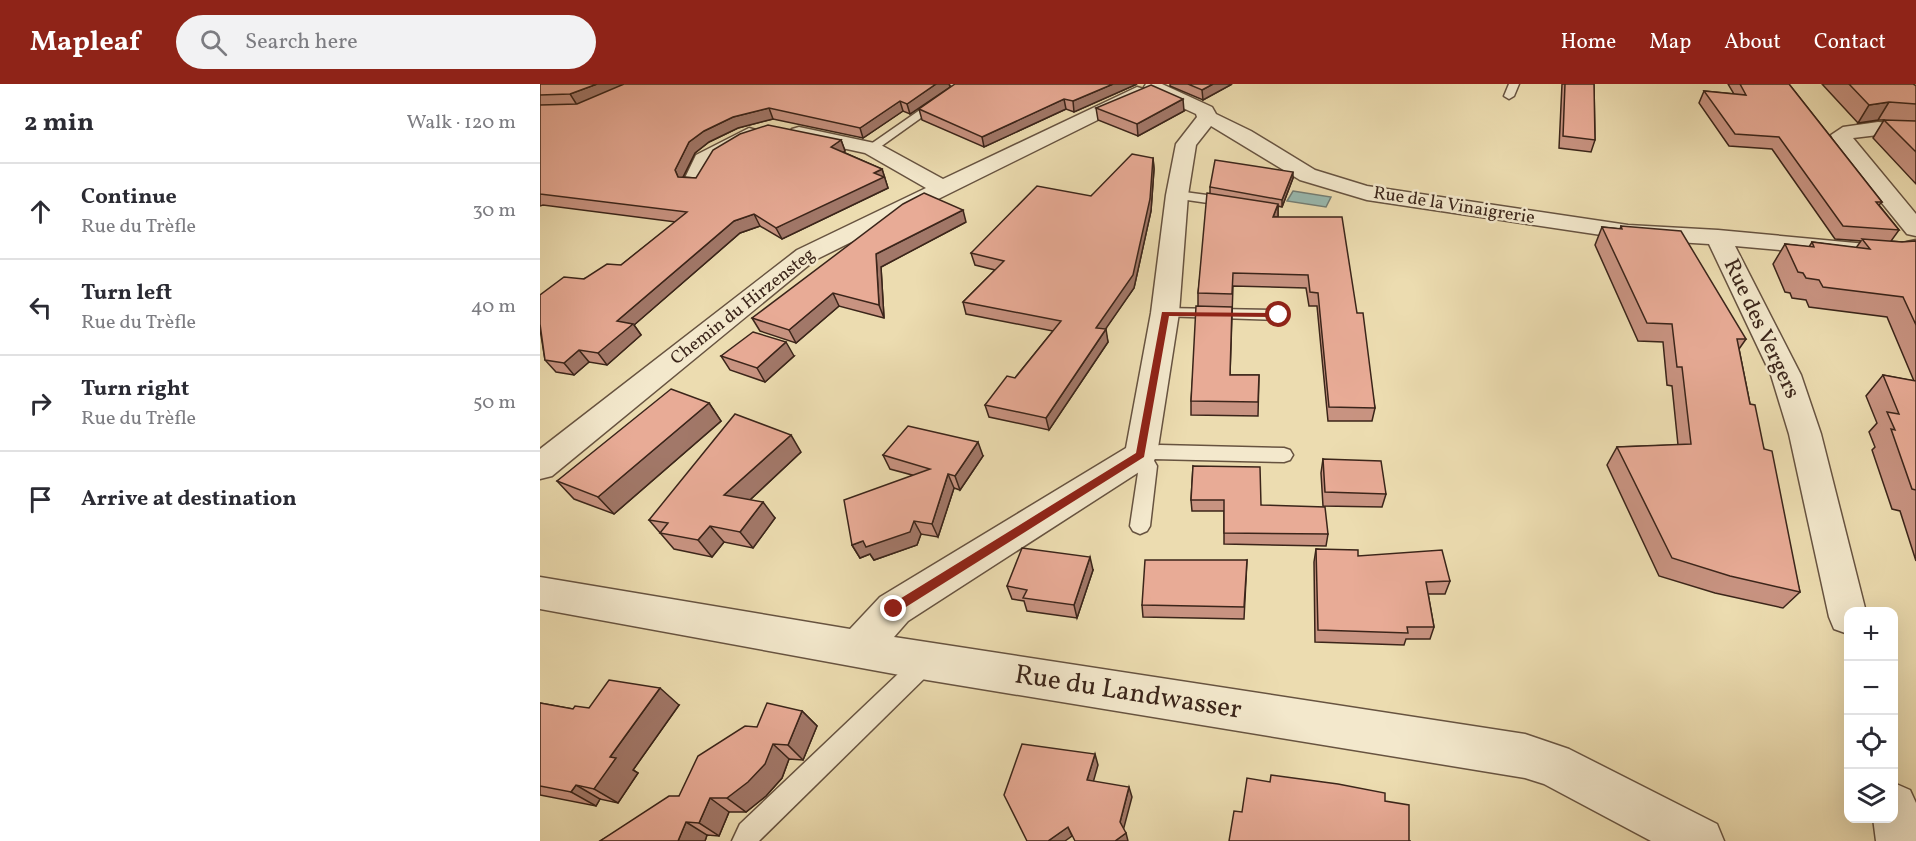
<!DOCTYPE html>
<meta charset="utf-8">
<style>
:root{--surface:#fff;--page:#f2f2f3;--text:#2b2b33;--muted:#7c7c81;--line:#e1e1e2;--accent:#8f2418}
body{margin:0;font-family:Vollkorn,serif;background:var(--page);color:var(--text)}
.controls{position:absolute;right:18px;bottom:18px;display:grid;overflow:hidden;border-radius:12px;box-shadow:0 6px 24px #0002}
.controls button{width:54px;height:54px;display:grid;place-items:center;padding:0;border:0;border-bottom:2px solid var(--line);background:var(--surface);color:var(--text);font:30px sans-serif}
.stop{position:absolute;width:18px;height:18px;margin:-14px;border:4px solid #8f2418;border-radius:50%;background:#fff}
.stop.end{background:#8f2418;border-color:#fff;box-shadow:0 2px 6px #0008}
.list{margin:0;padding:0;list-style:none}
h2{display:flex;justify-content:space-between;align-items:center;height:78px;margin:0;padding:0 24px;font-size:26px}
h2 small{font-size:20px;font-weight:400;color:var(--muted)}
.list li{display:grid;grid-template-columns:39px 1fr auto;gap:18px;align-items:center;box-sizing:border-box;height:96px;padding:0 24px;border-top:2px solid var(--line)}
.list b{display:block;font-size:22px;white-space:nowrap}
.list p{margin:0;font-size:20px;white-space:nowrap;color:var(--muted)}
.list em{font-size:20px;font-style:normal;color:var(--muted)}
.icon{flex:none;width:33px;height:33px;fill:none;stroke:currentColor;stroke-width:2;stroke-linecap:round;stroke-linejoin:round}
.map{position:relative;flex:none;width:1376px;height:757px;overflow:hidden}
header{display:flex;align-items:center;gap:36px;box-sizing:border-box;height:84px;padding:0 30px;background:var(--accent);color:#fff}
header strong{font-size:28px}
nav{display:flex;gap:33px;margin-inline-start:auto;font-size:21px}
.search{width:420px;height:54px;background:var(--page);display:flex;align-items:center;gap:15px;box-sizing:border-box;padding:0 21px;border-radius:33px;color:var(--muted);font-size:22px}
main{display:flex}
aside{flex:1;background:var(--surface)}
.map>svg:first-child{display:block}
</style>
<header>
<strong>Mapleaf</strong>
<div class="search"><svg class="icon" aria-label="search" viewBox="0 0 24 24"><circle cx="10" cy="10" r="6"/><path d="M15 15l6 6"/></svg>Search here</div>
<nav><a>Home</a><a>Map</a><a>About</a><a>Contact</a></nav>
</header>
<main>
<aside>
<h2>2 min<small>Walk · 120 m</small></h2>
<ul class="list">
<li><svg class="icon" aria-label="ahead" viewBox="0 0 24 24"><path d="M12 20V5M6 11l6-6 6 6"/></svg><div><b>Continue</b><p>Rue du Trèfle</p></div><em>30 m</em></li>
<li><svg class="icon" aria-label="left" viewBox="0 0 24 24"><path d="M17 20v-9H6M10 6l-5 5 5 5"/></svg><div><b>Turn left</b><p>Rue du Trèfle</p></div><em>40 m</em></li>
<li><svg class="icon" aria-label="right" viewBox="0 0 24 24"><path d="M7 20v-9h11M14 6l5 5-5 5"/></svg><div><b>Turn right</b><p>Rue du Trèfle</p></div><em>50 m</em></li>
<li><svg class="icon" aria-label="arrive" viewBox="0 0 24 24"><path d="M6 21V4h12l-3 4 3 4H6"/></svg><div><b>Arrive at destination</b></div></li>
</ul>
</aside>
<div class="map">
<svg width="1376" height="757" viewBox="0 0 1376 757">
<rect width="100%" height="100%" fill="#ecdcb0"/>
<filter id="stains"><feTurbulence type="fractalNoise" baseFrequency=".00333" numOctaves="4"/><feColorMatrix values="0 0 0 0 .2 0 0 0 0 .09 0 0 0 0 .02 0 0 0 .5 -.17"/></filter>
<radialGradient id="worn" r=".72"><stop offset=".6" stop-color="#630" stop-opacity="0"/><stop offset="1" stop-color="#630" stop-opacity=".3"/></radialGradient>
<polygon fill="#99bab1" stroke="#737e75" stroke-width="1.5" points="753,107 791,113 786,123 747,117"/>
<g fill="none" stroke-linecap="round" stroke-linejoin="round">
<defs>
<g id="service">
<polygon points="410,0 427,1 336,66 328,66 328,62 413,3"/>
<polygon points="969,0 979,0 974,12 969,15 964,12"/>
<polygon points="637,107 689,114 695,118 689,122 633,114 633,108"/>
<polygon points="625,224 739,226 746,231 739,236 620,232 618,229 620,226"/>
<polygon points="620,361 744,364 750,366 753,371 750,376 744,378 613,375 617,382 610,442 607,447 600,450 593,447 590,442 599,382 592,370 595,365"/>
<polygon points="387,567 395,570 398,577 395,584 219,757 192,757 200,740 379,570"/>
</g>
<g id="minor">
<polygon points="606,0 622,0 672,23 676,30 711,47 775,86 827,102 1088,141 1178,146 1348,162 1376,156 1376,173 1348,176 1195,162 1261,291 1281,350 1326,528 1308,528 1308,550 1294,545 1289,533 1249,350 1231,291 1169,160 1088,155 827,116 760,96 671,42 656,61 648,111 639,229 617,370 613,379 368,537 354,553 985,650 1029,665 1177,740 1184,757 1111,757 1004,700 985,694 387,596 0,525 0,493 310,545 340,513 586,364 611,229 626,111 636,60 657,33 656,30 606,7 604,3"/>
<polygon points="597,3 604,5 606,9 604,13 275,176 12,392 0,395 0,365 257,166 386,104 325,69 252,53 249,49 252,45 259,43 339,60 403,95"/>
<polygon points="1338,38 1376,41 1376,53 1338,51 1313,54 1376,130 1376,152 1367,150 1299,66 1291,51 1303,43"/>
<polygon points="209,44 216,46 219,50 216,54 173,80 162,103 146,103 143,98 156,71"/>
<polygon points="1354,699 1370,706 1376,719 1376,757 1336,757 1333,734 1354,734"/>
</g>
</defs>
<use href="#service" stroke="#675340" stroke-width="3"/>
<use href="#minor" stroke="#675340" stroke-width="3"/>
<use href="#service" fill="#f3e8cc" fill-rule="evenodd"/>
<use href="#minor" fill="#f3e8cc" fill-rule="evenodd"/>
</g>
<g fill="#c89381" stroke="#3b251a" stroke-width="1.5">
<polygon points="0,0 409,0 410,3 370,30 363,27 323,54 233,35 198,44 169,58 155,69 143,93 156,94 301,56 305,67 303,68 342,85 348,104 242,155 220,142 200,149 94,241 101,251 67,281 49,278 34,291 16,288 5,276 0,245 0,211 81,181 136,138 3,121 0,122"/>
<polygon points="597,0 534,28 526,25 444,63 382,36 379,25"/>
<polygon points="630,0 692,0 663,16 630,2"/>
<polygon points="1022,0 1054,0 1055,56 1051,68 1019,64"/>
<polygon points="1188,0 1249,0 1342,118 1339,121 1359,146 1351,157 1362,158 1376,157 1376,477 1360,427 1352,425 1332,366 1335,363 1329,348 1337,339 1326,312 1343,291 1374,297 1347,233 1269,223 1266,216 1252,214 1250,209 1245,208 1233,180 1245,160 1269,163 1272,158 1316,164 1321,157 1295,155 1232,65 1189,62 1159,19 1164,7 1194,10"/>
<polygon points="1282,0 1373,0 1376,2 1376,100 1333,54 1344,36 1338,36 1318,39"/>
<polygon points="556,24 644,27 598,52 558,36"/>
<polygon points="613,74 614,85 611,127 594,204 565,245 568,258 509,346 449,333 445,321 475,294 513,247 426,230 423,218 455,186 435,181 431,169 551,112"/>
<polygon points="753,94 742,123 738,122 738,133 817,229 835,324 832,337 788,337 777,222 769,222 766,204 693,202 690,291 719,291 718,332 651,331 651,317 658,222 658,209 670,110 670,103"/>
<polygon points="426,138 341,183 344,234 299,222 256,259 220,247 212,234"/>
<polygon points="1081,142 1206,255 1199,265 1210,320 1224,365 1260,508 1243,524 1175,509 1119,492 1067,381 1077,363 1138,361 1132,302 1127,301 1123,258 1098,257 1055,161 1062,143 1080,145"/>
<polygon points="181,272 254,272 225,298 190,286"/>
<polygon points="169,319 181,337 74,430 34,415 17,397"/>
<polygon points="261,368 210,416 235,434 213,464 184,458 172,473 134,465 109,436"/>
<polygon points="343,371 443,372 420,406 414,404 398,453 381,450 377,461 334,476 330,470 320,474 312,461 372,391 350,385"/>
<polygon points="783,375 846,410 842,423 783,422 781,389"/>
<polygon points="653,382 721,421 788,450 786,462 684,460 684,427 652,427 651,416"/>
<polygon points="776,465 818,472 910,497 905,510 888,510 894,543 890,555 866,555 864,561 775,558 774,478"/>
<polygon points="707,476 704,535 603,533 602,521"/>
<polygon points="553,486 537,534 487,527 484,517 472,515 467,502"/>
<polygon points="0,619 33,625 139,621 93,686 98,689 78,719 60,715 56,722 0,711"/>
<polygon points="262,627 277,642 263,676 249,675 242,694 226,712 206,728 189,728 179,752 167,751 165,757 60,757 139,712 217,643"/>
</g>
<g fill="#a27869" stroke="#3b251a" stroke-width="1.5">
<polygon points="57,0 88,0 37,21 30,10"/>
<polygon points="396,0 409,0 410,3 370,30 367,20"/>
<polygon points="573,0 597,0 534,28 533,17"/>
<polygon points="673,0 692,0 663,16 662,6"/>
<polygon points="524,15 526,25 444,63 442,53"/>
<polygon points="643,15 644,27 598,52 597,40"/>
<polygon points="360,17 363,27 323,54 320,44"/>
<polygon points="1349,18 1338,36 1318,39 1329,21"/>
<polygon points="229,24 233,35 198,44 169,58 155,69 141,97 138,93 135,86 149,58 164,47 193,33"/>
<polygon points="301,56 305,67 295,74 291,63"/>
<polygon points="613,74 614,85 611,127 594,204 558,256 556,244"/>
<polygon points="342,85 348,104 242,155 236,144 334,89"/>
<polygon points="753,88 753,94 742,123 742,116"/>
<polygon points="738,120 738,133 733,133"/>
<polygon points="423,126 426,138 341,183 344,234 339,221 336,170"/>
<polygon points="214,130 220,142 200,149 94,241 101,251 67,281 58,269 77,237 194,137"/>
<polygon points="293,209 299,222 256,259 249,246"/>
<polygon points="566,245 568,258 509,346 506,334"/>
<polygon points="246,258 254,272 225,298 217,284"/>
<polygon points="39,266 49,278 34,291 24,279"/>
<polygon points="169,319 181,337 74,430 58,413"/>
<polygon points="251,351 261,368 197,428 184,411"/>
<polygon points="438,358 443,372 420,406 415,392"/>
<polygon points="408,390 414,404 398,453 392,440"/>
<polygon points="223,418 235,434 213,464 200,448"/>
<polygon points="374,437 381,450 377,461 334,476 330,470 320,474 312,461"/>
<polygon points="170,442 184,458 172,473 158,456"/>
<polygon points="550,473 553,486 537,534 534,521"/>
<polygon points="120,604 139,621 93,686 98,689 78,719 54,705 70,673"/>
<polygon points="262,627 277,642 263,676 248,661"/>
<polygon points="233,660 249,675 242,694 226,712 206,728 187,714"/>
<polygon points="555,670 558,681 551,706 547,696"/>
<polygon points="36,701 60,715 56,722 31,708"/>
<polygon points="589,703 592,713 583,747 580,738"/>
<polygon points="170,714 189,728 179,752 159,739"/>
<polygon points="146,738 167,751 165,757 138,757"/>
<polygon points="528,743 532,752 525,757 508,757"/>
<polygon points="586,749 588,757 575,757"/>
</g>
<g fill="#e8ab96" stroke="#3b251a" stroke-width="1.5">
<polygon points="0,0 57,0 30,10 0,11"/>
<polygon points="84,0 396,0 367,20 360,17 320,44 229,24 193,33 164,47 149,58 135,86 138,93 156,94 173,66 200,50 228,41 301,56 291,63 342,85 334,89 344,93 236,144 214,130 194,137 77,237 93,240 58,269 39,266 24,279 5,276 0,240 0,211 24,193 44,195 67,180 81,181 147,128 0,110 0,21 37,20"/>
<polygon points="415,0 573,0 533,17 524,15 442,53 379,25"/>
<polygon points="648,0 673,0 662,6"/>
<polygon points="1025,0 1054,0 1055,56 1023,52"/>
<polygon points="1200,0 1249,0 1342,118 1336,118 1359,146 1303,142 1239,53 1195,50 1164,7 1206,11"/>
<polygon points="1309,0 1373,0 1376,2 1376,20 1349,18 1329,21"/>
<polygon points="611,1 643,15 597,40 556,24"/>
<polygon points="1344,36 1376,37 1376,68"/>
<polygon points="592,70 613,74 610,115 593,191 556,244 566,245 506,334 445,321 467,292 475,294 521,237 423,218 464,177 431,169 497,102 551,112"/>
<polygon points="675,76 753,88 742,116 670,103"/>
<polygon points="384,109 423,126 336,170 339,221 293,209 249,246 212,234 363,120"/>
<polygon points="667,109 738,120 733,133 802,133 817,229 823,229 835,324 789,323 778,209 770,208 768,191 693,189 692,210 658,209"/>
<polygon points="1081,142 1141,147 1206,255 1197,255 1210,320 1215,321 1224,365 1232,367 1260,508 1190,492 1132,474 1077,363 1151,360 1142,283 1137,283 1132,240 1107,239 1062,143 1082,145"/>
<polygon points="1322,155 1362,158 1376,157 1376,241 1363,213 1283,203 1279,196 1266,194 1263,189 1258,188 1245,160 1274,163 1272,158 1330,165"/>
<polygon points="656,222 692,223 690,291 719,291 718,318 651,317"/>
<polygon points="213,248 246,258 217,284 181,272"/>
<polygon points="1343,291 1376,297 1376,406 1372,405 1351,345 1355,346 1347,328 1359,330"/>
<polygon points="131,305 169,319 58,413 17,397"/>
<polygon points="195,330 251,351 184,411 223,418 200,448 170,442 158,456 120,449 128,439 109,436"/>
<polygon points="368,342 438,358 415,392 408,390 392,440 374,437 370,448 326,463 323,457 312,461 304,416 390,385 343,371"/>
<polygon points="783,375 841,377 846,410 785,408"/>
<polygon points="653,382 720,383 721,421 785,423 788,450 684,449 684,416 651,416"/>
<polygon points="482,464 550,473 534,521 483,514 487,506 467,502"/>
<polygon points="776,465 818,466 818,472 902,466 910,497 886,498 894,543 867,543 868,549 778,546"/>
<polygon points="605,476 707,476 704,523 602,521"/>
<polygon points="69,596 120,604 70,673 76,674 54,705 36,701 31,708 0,702 0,619 33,625 35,622 49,624"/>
<polygon points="227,619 262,627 248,661 233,660 225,680 208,698 187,714 170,714 159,739 146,738 138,757 60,757 129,712 139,712 158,672 205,642 217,643"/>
<polygon points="482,660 555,670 547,696 589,703 580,738 586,749 575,757 535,757 528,743 508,757 487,757 464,711"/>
<polygon points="731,691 798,700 845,709 845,717 869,721 869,757 871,757 689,757 694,727 702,728 707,694 730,698"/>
</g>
<polygon fill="#8f2418" points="622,228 739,229 743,231 739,233 629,232 604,373 358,528 350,528 350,521 596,369"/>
<g text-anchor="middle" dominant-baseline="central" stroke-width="5" stroke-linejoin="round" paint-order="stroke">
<g font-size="18" fill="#3b251a" stroke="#f3e8cc">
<text transform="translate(914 122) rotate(9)">Rue de la Vinaigrerie</text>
<text transform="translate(203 223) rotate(-38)">Chemin du Hirzensteg</text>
</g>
<g font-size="22" fill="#3b251a" stroke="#f3e8cc">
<text transform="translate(1221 245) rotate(65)">Rue des Vergers</text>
</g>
<g font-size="27" fill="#3b251a" stroke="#f3e8cc">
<text transform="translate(588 609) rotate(9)">Rue du Landwasser</text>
</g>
</g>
<rect width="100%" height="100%" filter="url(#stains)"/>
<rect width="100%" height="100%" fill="url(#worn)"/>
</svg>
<div class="controls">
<button>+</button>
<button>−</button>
<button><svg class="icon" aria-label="locate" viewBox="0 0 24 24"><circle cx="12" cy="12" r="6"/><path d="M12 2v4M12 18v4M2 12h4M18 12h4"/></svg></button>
<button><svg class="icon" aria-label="layers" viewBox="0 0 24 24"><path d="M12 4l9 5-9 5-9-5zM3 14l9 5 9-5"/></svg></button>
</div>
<div class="stop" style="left:739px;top:231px"></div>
<div class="stop end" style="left:354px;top:525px"></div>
</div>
</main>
